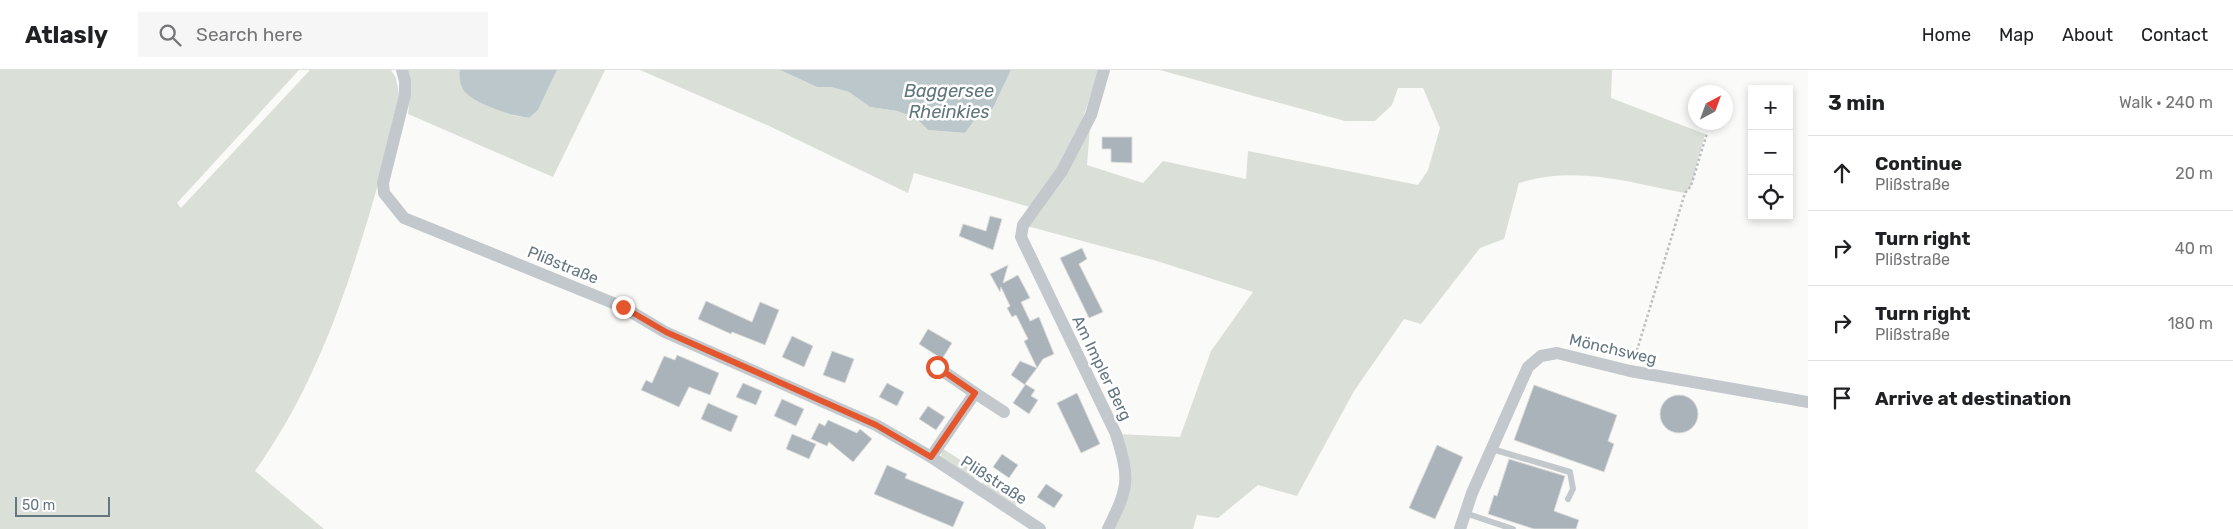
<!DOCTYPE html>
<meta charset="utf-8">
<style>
:root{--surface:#fff;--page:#f6f6f6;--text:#202124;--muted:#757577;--line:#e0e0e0}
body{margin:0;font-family:Rubik,sans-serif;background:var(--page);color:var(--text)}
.controls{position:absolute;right:15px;top:15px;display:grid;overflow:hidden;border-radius:0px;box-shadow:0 2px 8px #0003}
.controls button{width:45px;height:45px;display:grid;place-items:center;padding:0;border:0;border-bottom:1px solid var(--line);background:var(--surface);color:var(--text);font:25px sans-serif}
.compass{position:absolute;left:1688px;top:15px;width:45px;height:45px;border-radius:50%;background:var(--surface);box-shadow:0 2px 8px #0003;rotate:41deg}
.scale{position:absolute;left:15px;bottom:12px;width:95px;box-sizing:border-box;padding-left:5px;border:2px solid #657683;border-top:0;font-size:14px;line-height:18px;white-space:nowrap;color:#657683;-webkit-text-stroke:4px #fff;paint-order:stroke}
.stop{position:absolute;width:15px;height:15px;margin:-11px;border:4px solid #e4572e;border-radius:50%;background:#fff}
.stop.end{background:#e4572e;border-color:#fff;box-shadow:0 1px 5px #0008}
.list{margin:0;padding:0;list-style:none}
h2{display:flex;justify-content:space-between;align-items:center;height:65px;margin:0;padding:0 20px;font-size:21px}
h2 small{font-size:16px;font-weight:400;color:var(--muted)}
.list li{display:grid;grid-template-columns:32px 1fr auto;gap:15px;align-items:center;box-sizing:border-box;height:75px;padding:0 20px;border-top:1px solid var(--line)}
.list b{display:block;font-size:19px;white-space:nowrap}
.list p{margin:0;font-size:16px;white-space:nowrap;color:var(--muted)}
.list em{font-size:16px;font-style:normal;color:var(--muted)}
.icon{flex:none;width:28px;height:28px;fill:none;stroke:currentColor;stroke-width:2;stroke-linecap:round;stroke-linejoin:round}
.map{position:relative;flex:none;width:1808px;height:459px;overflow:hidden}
header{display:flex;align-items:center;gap:30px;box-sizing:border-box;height:70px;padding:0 25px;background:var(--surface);border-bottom:1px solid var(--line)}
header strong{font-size:24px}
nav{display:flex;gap:28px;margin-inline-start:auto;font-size:18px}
.search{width:350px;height:45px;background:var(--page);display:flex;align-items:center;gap:12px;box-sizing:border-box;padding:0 18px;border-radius:0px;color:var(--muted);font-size:19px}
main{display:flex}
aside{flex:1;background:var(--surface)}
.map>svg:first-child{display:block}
</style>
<header>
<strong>Atlasly</strong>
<div class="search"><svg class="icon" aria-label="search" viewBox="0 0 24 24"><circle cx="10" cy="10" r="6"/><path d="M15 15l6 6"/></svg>Search here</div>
<nav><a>Home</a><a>Map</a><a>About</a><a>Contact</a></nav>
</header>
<main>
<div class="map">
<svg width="1808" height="459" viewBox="0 0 1808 459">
<rect width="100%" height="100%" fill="#fafaf8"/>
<g fill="#dadfd7">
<path d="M0,0H299L177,133L181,138L310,0H391L396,8L399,24C390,61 383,99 372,135C345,228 312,322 255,401L324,459H0Z"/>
<polygon points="407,0 460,0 466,23 516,46 529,48 538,40 557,0 605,0 553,107 408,44 411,18"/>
<polygon points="640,0 780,0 817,17 831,17 849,22 870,37 897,41 916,48 928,60 965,63 976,48 992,40 1011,0 1099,0 1080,57 1069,81 1030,137 914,103 908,123 767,55"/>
<path d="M1160,0H1612L1611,28L1705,64L1691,116L1685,123C1628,112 1576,95 1519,113L1504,169L1480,178L1421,254L1404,249L1354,321L1297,426L1258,415L1218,448L1197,445L1193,459H1108L1124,425L1116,364L1180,367L1211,281L1253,222L1157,191L1023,155L1091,45L1087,95L1143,113L1163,91L1246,109L1248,81L1418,115L1428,100L1440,58L1423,18H1398L1392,35L1375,51H1345Z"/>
<polygon points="942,378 980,403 974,409 941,386"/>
<polygon points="985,406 1022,430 1015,436 982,414"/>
</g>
<g fill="#bbc7cb">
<path d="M460,0H557L538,40L529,48C513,46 478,35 466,23C460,17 459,8 460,0Z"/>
<polygon points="780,0 1011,0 992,40 976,48 965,63 928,60 916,48 897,41 870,37 849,22 831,17 817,17"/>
</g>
<g fill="#aab3b9" stroke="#dcdcda">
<polygon points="1102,67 1132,67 1132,93 1111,92 1111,79 1102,79"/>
<polygon points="990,146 1002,149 993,180 959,166 963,154 986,161"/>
<polygon points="1082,178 1087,189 1079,194 1103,242 1089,248 1060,188"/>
<polygon points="1008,195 1003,213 1018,205 1030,228 1021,232 1030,251 1039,247 1054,284 1043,289 1037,298 1024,271 1028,269 1016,245 1012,247 1007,238 1010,236 1001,217 1000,222 990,204"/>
<polygon points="706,231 752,252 760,232 779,240 765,275 732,262 731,264 698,249"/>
<polygon points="928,259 952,273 942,289 919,274"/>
<polygon points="792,266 813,276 804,297 782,287"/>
<polygon points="832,281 854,289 845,313 823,305"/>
<polygon points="677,285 719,303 710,325 689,317 679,337 641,320 646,310 652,313 664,286 675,290"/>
<polygon points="1020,291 1037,298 1025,314 1035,320 1031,326 1038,330 1029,344 1013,333 1025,315 1011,305"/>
<polygon points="743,313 762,321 756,335 736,327"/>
<polygon points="887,313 904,322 897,336 879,327"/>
<polygon points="1534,315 1617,345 1608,371 1614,374 1604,402 1514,370"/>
<polygon points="1077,323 1100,374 1081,383 1057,333"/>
<circle cx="1679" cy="344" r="19"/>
<polygon points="782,329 804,339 796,356 774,346"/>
<polygon points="708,333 738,346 731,362 701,349"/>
<polygon points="928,336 945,347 936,360 919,349"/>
<polygon points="828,350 857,363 860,359 872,369 853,392 829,372 827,376 811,369 819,353 825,356"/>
<polygon points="792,364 816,374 809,389 786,379"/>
<polygon points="1437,375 1463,387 1435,449 1409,438"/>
<polygon points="1002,384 1018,395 1009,408 993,397"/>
<polygon points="1509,389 1565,406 1554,441 1579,450 1576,459 1534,459 1488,444 1494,425 1497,426"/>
<polygon points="887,395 907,404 905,408 964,432 953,457 874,424"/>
<polygon points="1046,414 1063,425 1054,438 1037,427"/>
</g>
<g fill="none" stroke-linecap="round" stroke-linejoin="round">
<polyline stroke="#bbbfc2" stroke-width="2.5" stroke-dasharray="2.5 2.5" stroke-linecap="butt" points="1634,290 1685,123 1691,116 1707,63"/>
<g stroke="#c3c8cc" stroke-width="6">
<polyline points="1492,379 1570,402 1573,419 1568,429"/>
<polyline points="1465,443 1513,459"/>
</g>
<g stroke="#c3c8cc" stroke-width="12">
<polyline points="402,0 405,11 405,25 383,113 384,123 404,148 623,237 665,262 876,355 931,387 1040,459"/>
<path d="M1104,0L1091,45L1062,101L1023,155L1021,167L1116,364C1130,410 1129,416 1108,459"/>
<polyline points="975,323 1004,342"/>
<polyline points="931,387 975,323 937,297"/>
<polyline points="1460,459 1472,423 1528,297 1541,286 1557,283 1630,301 1808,332"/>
</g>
</g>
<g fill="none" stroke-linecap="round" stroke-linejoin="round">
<polyline stroke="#e4572e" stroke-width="6" points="623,237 666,262 876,355 931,387 975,323 937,297"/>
</g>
<g text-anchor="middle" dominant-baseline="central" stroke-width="5" stroke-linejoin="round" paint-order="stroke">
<g font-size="16" fill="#657683" stroke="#fff">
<text transform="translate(563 195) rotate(22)">Plißstraße</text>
<text transform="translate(1613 279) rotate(13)">Mönchsweg</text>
<text transform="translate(1102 298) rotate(64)">Am Impler Berg</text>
<text transform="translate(994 410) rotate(33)">Plißstraße</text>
</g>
<g font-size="18" font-style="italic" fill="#60757c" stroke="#fff">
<text x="949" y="21">Baggersee<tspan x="949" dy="21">Rheinkies</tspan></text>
</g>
</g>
</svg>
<div class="controls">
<button>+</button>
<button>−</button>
<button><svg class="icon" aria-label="locate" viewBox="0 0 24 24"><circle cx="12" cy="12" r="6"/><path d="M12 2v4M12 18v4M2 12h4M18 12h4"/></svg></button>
</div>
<svg class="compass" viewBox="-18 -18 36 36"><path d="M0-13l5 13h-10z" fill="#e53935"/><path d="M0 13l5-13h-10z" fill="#757577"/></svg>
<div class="scale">50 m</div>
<div class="stop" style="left:937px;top:297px"></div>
<div class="stop end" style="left:623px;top:237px"></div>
</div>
<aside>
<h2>3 min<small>Walk · 240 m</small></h2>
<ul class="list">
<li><svg class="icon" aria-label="ahead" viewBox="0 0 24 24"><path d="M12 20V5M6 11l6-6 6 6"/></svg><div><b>Continue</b><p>Plißstraße</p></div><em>20 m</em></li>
<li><svg class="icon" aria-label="right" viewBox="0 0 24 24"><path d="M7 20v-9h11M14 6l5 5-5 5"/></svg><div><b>Turn right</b><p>Plißstraße</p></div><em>40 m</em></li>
<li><svg class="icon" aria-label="right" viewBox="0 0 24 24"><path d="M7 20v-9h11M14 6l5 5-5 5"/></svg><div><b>Turn right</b><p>Plißstraße</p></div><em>180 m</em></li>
<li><svg class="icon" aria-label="arrive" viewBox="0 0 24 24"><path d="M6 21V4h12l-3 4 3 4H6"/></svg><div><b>Arrive at destination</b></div></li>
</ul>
</aside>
</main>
